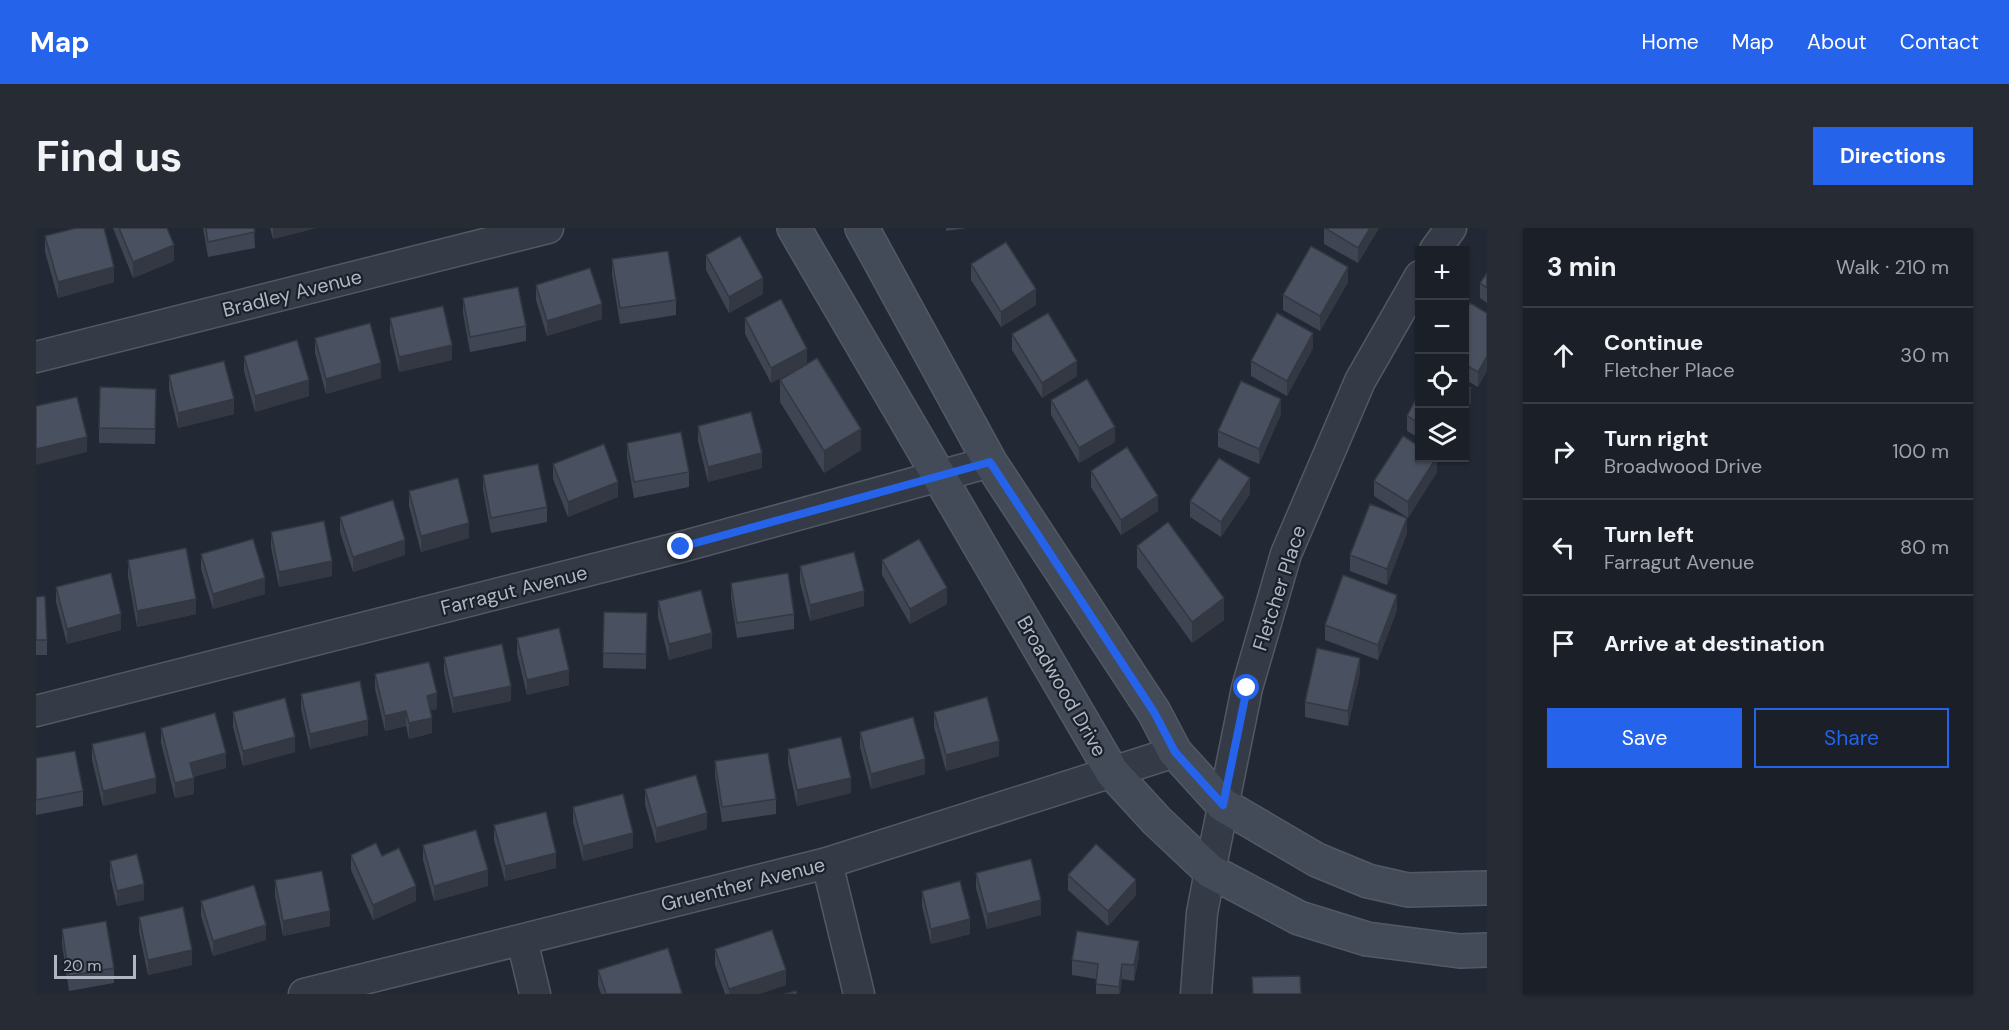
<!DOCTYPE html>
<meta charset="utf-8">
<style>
:root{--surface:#1a1f28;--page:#272c34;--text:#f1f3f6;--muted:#9fa2a8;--line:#383d45;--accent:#2563eb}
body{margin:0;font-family:"DM Sans",sans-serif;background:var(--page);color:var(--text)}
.controls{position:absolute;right:18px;top:18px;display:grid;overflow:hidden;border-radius:0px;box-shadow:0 2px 4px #0004}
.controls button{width:54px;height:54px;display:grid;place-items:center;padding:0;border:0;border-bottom:2px solid var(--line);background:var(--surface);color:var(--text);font:30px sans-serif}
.scale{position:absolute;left:18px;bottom:15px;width:82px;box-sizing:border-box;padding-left:6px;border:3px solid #b0b6c2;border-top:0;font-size:16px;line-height:21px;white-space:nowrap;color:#b0b6c2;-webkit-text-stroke:4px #1b212a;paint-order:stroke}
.stop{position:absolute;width:18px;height:18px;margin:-14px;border:4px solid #2563eb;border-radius:50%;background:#fff}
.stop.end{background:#2563eb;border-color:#fff;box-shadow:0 2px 6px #0008}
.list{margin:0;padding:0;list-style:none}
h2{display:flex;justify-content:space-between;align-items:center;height:78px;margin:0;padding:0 24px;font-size:26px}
h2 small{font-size:20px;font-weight:400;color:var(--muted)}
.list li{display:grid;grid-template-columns:39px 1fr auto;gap:18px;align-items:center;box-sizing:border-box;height:96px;padding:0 24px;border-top:2px solid var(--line)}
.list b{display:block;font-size:22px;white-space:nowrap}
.list p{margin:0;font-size:20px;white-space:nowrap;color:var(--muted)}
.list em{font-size:20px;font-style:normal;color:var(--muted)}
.actions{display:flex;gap:12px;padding:18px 24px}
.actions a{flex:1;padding:14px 0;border:2px solid var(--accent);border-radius:0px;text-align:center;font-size:21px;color:var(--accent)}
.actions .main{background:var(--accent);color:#fff}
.icon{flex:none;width:33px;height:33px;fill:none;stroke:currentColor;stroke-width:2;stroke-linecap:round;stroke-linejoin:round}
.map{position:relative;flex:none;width:1451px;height:766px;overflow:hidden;border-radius:0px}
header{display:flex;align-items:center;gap:36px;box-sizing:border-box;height:84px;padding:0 30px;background:var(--accent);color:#fff}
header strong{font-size:28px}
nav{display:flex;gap:33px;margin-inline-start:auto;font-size:21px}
.intro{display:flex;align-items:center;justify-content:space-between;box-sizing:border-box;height:144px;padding:0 36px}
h1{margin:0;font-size:42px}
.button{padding:15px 27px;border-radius:0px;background:var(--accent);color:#fff;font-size:21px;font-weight:700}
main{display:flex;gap:36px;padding:0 36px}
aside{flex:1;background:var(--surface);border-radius:0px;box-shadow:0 2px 4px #0004}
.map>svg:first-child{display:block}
</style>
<header>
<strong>Map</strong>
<nav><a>Home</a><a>Map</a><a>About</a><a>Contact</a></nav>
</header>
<div class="intro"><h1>Find us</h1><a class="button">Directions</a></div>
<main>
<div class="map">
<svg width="1451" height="766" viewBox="0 0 1451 766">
<rect width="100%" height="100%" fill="#222935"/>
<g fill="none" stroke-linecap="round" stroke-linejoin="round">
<defs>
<g id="street">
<polyline points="1399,22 1415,0"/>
<polyline points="0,129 512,0"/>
<polyline points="0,483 645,319 954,234"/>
<polyline points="791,635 823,766"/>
<polyline points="486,712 499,766"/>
<polyline points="268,766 791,635 1139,524"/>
<polyline points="1160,766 1166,685 1174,643 1211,460 1250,326 1324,153 1384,48"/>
</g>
<g id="secondary">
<polyline points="758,0 1076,544 1121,593 1174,643 1263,690 1331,711 1424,723 1451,722"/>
<polyline points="826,0 954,234 1118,484 1139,524 1187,577 1281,632 1332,653 1372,662 1451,660"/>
</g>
</defs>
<use href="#street" stroke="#535964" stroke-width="33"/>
<use href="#secondary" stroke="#535964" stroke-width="36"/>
<use href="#street" stroke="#353b46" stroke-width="30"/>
<use href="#secondary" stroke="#444b58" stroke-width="33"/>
</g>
<g fill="#3f4552">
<polygon points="77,0 131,0 138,33 97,50"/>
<polygon points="167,0 218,0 219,20 172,29"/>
<polygon points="234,0 280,0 237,11"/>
<polygon points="910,0 931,0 910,3"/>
<polygon points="1343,0 1322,35 1288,16 1288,1"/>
<polygon points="9,8 78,54 22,70 9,24"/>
<polygon points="670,27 727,66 693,85 670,42"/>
<polygon points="576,31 640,72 640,87 584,96 576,47"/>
<polygon points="935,36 1000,77 965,99 935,52"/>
<polygon points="1451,45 1451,75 1444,70 1444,55"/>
<polygon points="1312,54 1284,103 1247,82 1247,67"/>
<polygon points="500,57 566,91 511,108 500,72"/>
<polygon points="427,70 490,98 490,113 434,124 427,85"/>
<polygon points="1428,85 1451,85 1442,159 1428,151"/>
<polygon points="354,90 416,132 363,144 354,105"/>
<polygon points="709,90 771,135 825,222 788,245 744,174 744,152 764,140 735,155 709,106"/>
<polygon points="976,106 1041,148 1006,170 976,122"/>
<polygon points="279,110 345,150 290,166 279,125"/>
<polygon points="1277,120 1251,168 1215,148 1215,133"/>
<polygon points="208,128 273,168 219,184 208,143"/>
<polygon points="133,147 198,186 142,200 133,162"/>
<polygon points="1383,165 1383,210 1371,203 1371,188"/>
<polygon points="1015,172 1079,214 1043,235 1015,187"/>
<polygon points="120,176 119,216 63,215 63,200"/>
<polygon points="1245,186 1223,236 1182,219 1182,203"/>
<polygon points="662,198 726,240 672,254 662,213"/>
<polygon points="591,215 653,244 653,259 598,270 591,230"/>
<polygon points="517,236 582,269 532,289 517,251"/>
<polygon points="1055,243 1122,283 1085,307 1055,259"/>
<polygon points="1401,244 1372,290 1338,268 1338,253"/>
<polygon points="447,247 511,279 511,294 455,305 447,262"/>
<polygon points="373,263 433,310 385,324 373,278"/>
<polygon points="1214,266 1185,309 1154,289 1154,273"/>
<polygon points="304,289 369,327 317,344 304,304"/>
<polygon points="235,304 296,348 243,359 235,319"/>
<polygon points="1371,305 1351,357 1314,343 1314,327"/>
<polygon points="1101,318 1188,392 1156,415 1101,339"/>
<polygon points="165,326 229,366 177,381 165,341"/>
<polygon points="92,332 160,386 101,399 92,348"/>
<polygon points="846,332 911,376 874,396 846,347"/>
<polygon points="764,338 828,378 774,393 764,354"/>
<polygon points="695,355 758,386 758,401 701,410 695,370"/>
<polygon points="20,359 85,402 31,416 20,374"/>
<polygon points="0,369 11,412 11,427 0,427"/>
<polygon points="622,373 676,420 633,432 622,389"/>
<polygon points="1361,382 1342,432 1289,412 1289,397"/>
<polygon points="568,384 611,385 610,441 567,440"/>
<polygon points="481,410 533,457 491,467 481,425"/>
<polygon points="408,429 475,473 417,485 408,444"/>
<polygon points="1324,445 1312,498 1269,489 1269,474"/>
<polygon points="339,446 401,481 394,482 396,505 373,511 370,498 349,503 339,461"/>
<polygon points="265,466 332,507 274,521 265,481"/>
<polygon points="197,484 259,524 207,538 197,499"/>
<polygon points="898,484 963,528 910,543 898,499"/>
<polygon points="125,500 190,540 157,549 158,566 139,570 125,515"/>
<polygon points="824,504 889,546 835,561 824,519"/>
<polygon points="56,516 120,565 67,578 56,532"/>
<polygon points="752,521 815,565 761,578 752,536"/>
<polygon points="0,530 47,563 47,578 0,587"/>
<polygon points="679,533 740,571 740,586 686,594 679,548"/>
<polygon points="609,561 671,601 620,615 609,577"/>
<polygon points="537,579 597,620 547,633 537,594"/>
<polygon points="458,597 520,640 469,653 458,612"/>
<polygon points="387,617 452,658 398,673 387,632"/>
<polygon points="315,627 380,673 337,692 315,642"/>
<polygon points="74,633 108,672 81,678 74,648"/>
<polygon points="940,645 1005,687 951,701 940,660"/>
<polygon points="1032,647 1100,667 1072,698 1032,662"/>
<polygon points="239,652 294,698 247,708 239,668"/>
<polygon points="886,663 934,706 895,716 886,678"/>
<polygon points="165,673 230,712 177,728 165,688"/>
<polygon points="103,689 156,737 112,747 103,704"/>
<polygon points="26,701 78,740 78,755 33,763 26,716"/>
<polygon points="679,721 750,757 723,766 689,766 679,737"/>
<polygon points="1103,728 1098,753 1086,751 1084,766 1060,766 1060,751 1036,747 1036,732"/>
<polygon points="562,742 646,766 565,766 562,757"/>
</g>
<g fill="#333842">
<polygon points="237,0 280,0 237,11"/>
<polygon points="1334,0 1343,0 1322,35 1322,20"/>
<polygon points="138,17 138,33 97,50 97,34"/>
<polygon points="78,39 78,54 22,70 22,54"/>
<polygon points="1312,39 1312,54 1284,103 1284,88"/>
<polygon points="727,50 727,66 693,85 693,69"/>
<polygon points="1000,61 1000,77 965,99 965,84"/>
<polygon points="566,76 566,91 511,108 511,93"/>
<polygon points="1277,105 1277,120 1251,168 1251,153"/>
<polygon points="416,117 416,132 363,144 363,129"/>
<polygon points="771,121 771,136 735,155 735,140"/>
<polygon points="1451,128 1451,143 1442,159 1442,144"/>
<polygon points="1041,133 1041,148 1006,170 1006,155"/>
<polygon points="345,135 345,150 290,166 290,151"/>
<polygon points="273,152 273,168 219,184 219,168"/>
<polygon points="1435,160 1435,175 1428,186 1428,171"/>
<polygon points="198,171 198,186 142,200 142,185"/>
<polygon points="1245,171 1245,186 1223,236 1223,221"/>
<polygon points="1079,199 1079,214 1043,235 1043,220"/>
<polygon points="825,201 825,222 788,245 788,223"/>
<polygon points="51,209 51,224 0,237 0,221"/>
<polygon points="726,225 726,240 672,254 672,239"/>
<polygon points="1401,230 1401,244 1372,290 1372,274"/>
<polygon points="1214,250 1214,266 1185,309 1185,294"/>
<polygon points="582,254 582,269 532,289 532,274"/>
<polygon points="1122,268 1122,283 1085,307 1085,292"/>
<polygon points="1371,290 1371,305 1351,357 1351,341"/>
<polygon points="433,295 433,310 385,324 385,308"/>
<polygon points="369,312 369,327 317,344 317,329"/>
<polygon points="296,333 296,348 243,359 243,344"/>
<polygon points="229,350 229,366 177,381 177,366"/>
<polygon points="911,360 911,376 874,396 874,381"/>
<polygon points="828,363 828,378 774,393 774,377"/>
<polygon points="1361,367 1361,382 1342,432 1342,417"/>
<polygon points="1188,370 1188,392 1156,415 1156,394"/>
<polygon points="160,371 160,386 101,399 101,383"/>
<polygon points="85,386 85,402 31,416 31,401"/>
<polygon points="676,405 676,420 633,432 633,416"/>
<polygon points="1324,430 1324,445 1312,498 1312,483"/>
<polygon points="533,442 533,457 491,467 491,452"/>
<polygon points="475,458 475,473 417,485 417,470"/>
<polygon points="401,465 401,481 391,483 391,468"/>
<polygon points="370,483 370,498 349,503 349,488"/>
<polygon points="396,490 396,505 373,511 373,495"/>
<polygon points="332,492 332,507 274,521 274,506"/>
<polygon points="259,509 259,524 207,538 207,523"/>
<polygon points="963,513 963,528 910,543 910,527"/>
<polygon points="190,525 190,540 154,550 154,535"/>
<polygon points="889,531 889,546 835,561 835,546"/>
<polygon points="120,550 120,565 67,578 67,563"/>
<polygon points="158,550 158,566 139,570 139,555"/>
<polygon points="815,550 815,565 761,578 761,562"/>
<polygon points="671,585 671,601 620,615 620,600"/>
<polygon points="597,605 597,620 547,633 547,618"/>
<polygon points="520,625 520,640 469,653 469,638"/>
<polygon points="452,642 452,658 398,673 398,658"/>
<polygon points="1100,652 1100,667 1072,698 1072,683"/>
<polygon points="108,656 108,672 81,678 81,663"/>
<polygon points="380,658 380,673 337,692 337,677"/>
<polygon points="1005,672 1005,687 951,701 951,686"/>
<polygon points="294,683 294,698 247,708 247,693"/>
<polygon points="934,691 934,706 895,716 895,701"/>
<polygon points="230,697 230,712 177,728 177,713"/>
<polygon points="1103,713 1103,728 1098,753 1098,737"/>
<polygon points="156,722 156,737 112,747 112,732"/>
<polygon points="1086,736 1086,751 1084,766 1083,766 1083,759"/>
<polygon points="750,742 750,757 723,766 693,766 693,761"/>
</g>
<g fill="#49505f" stroke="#333842" stroke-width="1.5">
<polygon points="40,0 68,0 78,39 22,54 9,8"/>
<polygon points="83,0 131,0 138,17 97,34"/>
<polygon points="170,0 218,0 219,4 172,14"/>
<polygon points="1289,0 1334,0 1322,20"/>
<polygon points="704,8 727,50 693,69 670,27"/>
<polygon points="970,14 1000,61 965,84 935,36"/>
<polygon points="1275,18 1312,39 1284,88 1247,67"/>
<polygon points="632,23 640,72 584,80 576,31"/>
<polygon points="554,40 566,76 511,93 500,57"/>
<polygon points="1451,45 1451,60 1444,55"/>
<polygon points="482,59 490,98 434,109 427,70"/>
<polygon points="745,71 771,121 735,140 709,90"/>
<polygon points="1434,75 1451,85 1451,128 1442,144 1428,136 1428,85"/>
<polygon points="407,78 416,117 363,129 354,90"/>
<polygon points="1012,85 1041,133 1006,155 976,106"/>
<polygon points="1241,85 1277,105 1251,153 1215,133"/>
<polygon points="334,95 345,135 290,151 279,110"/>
<polygon points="261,112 273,152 219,168 208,128"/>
<polygon points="781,130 825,201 788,223 744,152"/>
<polygon points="188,133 198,171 142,185 133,147"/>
<polygon points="1051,151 1079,199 1043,220 1015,172"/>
<polygon points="1205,153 1245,171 1223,221 1182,203"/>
<polygon points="1428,156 1435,160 1428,171"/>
<polygon points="64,159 120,161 119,201 63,200"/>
<polygon points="1383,165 1383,195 1371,188"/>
<polygon points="41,169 51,209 0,221 0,178"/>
<polygon points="715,184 726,225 672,239 662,198"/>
<polygon points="645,204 653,244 598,254 591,215"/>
<polygon points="1367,208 1383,218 1383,230 1400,230 1372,274 1338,253"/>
<polygon points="568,216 582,254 532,274 517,236"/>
<polygon points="1091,219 1122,268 1085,292 1055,243"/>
<polygon points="1183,230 1214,250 1185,294 1154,273"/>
<polygon points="502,236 511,279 455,290 447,247"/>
<polygon points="422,250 433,295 385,308 373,263"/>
<polygon points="357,272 369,312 317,329 304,289"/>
<polygon points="1334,276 1371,290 1351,341 1314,327"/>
<polygon points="288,293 296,333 243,344 235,304"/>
<polygon points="1132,294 1188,370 1156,394 1101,318"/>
<polygon points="217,311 229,350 177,366 165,326"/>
<polygon points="883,311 911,360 874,381 846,332"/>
<polygon points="150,320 160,371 101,383 92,332"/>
<polygon points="818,324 828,363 774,377 764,338"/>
<polygon points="75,345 85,386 31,401 20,359"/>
<polygon points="752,345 758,386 701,395 695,355"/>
<polygon points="1307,347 1361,367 1342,417 1289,397"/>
<polygon points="665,362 676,405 633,416 622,373"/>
<polygon points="9,368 11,412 0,412 0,369"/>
<polygon points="568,384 611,385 610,426 567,425"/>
<polygon points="523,400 533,442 491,452 481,410"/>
<polygon points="466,416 475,458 417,470 408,429"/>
<polygon points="1281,420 1324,430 1312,483 1269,474"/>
<polygon points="393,434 401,465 391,468 396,490 373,495 370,483 349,488 339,446"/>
<polygon points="324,453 332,492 274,506 265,466"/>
<polygon points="951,469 963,513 910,527 898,484"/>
<polygon points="249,470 259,509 207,523 197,484"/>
<polygon points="179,485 190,525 154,535 158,550 139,555 125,500"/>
<polygon points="877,489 889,531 835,546 824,504"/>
<polygon points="109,504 120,550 67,563 56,516"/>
<polygon points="805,509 815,550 761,562 752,521"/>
<polygon points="39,523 47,563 0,572 0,530"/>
<polygon points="732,525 740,571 686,579 679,533"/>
<polygon points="660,547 671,585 620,600 609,561"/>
<polygon points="587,566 597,605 547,618 537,579"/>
<polygon points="510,584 520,625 469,638 458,597"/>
<polygon points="440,602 452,642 398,658 387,617"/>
<polygon points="340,615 346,628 363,620 380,658 337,677 315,627"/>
<polygon points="1060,616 1100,652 1072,683 1032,647"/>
<polygon points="101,626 108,656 81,663 74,633"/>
<polygon points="995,631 1005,672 951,686 940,645"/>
<polygon points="286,643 294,683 247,693 239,652"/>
<polygon points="924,653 934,691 895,701 886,663"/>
<polygon points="218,657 230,697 177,713 165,673"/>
<polygon points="147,679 156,722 112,732 103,689"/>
<polygon points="70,693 78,740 33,748 26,701"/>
<polygon points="736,702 750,742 693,761 679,721"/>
<polygon points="1041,703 1103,713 1098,737 1086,736 1083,759 1060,756 1062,736 1036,732"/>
<polygon points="632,720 646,765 643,766 570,766 562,742"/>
<polygon points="1264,748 1265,766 1217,766 1216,749"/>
<polygon points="760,763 761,766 748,766"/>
</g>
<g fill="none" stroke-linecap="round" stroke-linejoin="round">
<polyline stroke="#2563eb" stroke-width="8" points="645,319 954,234 1118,484 1139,524 1187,577 1211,460"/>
</g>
<g text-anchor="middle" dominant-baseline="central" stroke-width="4.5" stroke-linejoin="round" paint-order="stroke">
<g font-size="20" fill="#b0b6c2" stroke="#1b212a">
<text transform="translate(256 65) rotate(-14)">Bradley Avenue</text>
<text transform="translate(1243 360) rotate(-72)">Fletcher Place</text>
<text transform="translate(478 362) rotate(-14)">Farragut Avenue</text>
<text transform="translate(1026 458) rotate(60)">Broadwood Drive</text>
<text transform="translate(707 656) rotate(-14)">Gruenther Avenue</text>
</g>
</g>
</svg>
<div class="controls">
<button>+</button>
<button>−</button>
<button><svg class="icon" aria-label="locate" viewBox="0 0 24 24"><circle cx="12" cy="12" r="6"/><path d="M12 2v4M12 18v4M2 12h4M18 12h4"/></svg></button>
<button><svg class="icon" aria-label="layers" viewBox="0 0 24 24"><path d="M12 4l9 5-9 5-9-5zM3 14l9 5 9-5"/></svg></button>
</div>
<div class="scale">20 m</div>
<div class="stop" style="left:1211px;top:460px"></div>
<div class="stop end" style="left:645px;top:319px"></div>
</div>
<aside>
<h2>3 min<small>Walk · 210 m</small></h2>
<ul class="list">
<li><svg class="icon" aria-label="ahead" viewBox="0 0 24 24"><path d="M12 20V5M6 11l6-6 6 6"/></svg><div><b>Continue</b><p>Fletcher Place</p></div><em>30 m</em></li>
<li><svg class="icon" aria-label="right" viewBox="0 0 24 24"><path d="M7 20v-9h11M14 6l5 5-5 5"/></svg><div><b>Turn right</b><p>Broadwood Drive</p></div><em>100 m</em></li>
<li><svg class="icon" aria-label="left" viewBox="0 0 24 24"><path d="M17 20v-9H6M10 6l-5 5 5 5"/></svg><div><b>Turn left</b><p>Farragut Avenue</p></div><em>80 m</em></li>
<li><svg class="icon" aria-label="arrive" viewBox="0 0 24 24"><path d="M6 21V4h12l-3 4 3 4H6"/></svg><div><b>Arrive at destination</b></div></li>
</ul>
<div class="actions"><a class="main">Save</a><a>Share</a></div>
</aside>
</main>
